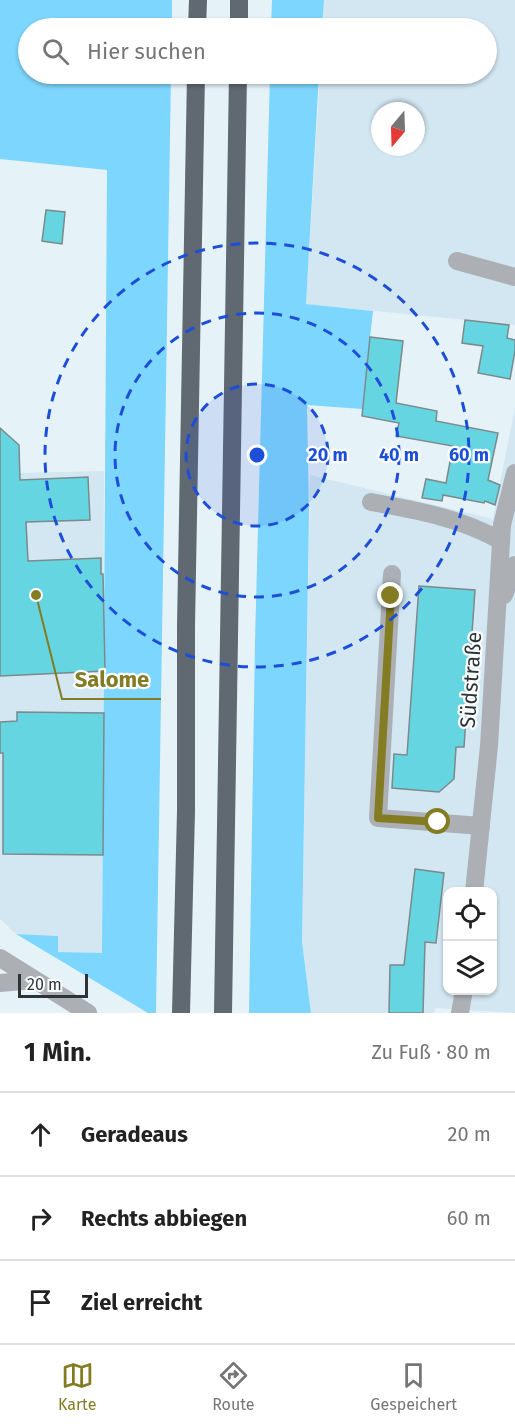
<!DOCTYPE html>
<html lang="de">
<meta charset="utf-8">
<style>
:root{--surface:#fff;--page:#f2f2f2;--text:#222;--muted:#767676;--line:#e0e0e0;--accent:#847c22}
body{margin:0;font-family:"Fira Sans",sans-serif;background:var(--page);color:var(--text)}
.controls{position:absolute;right:18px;bottom:18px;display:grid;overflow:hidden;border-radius:12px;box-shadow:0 2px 4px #0004}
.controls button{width:54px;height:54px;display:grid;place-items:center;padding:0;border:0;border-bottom:2px solid var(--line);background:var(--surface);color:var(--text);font:30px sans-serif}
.compass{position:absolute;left:371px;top:102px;width:54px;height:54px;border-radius:50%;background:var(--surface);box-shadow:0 2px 4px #0004;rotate:199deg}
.scale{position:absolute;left:18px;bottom:15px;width:70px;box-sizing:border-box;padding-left:6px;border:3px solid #2e3335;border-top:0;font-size:16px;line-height:21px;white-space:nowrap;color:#2e3335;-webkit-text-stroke:4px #fbfeff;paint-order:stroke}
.stop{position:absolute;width:18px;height:18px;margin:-14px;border:4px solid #847c22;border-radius:50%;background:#fff}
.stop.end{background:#847c22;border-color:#fff;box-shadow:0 2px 6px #0008}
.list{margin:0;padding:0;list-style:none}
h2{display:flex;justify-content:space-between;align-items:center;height:78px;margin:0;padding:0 24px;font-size:26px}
h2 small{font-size:20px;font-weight:400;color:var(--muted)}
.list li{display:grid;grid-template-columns:39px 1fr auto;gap:18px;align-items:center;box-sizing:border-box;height:84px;padding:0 24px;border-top:2px solid var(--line)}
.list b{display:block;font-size:22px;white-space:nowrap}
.list em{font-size:20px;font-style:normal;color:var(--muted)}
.icon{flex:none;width:33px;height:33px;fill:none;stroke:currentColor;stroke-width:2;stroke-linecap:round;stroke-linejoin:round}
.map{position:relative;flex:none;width:515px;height:1013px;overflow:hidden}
.search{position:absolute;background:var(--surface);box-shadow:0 2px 4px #0004;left:18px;right:18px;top:18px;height:66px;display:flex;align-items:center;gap:15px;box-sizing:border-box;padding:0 21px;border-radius:33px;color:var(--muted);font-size:22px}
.sheet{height:330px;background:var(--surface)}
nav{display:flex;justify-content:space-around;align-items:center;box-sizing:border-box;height:84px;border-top:2px solid var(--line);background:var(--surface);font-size:16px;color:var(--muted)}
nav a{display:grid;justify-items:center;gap:3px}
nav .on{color:var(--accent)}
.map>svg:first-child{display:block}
</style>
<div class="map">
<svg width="515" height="1013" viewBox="0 0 515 1013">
<rect width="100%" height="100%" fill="#e5f3f9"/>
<g fill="#d2e7f2" fill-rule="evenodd">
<path d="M324,0H515V325L306,304L320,74H486V28H322ZM380,111H416V147H380Z"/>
<path d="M515,407V1013L435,1008L434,1013H311L302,942L310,475L493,519ZM448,892H492V990H448Z"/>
<polygon points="0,464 20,473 104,471 102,954 57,952 58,936 16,934 0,919"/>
</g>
<g fill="#7dd6fd">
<polygon points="0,0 172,0 172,28 28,28 28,74 171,74 156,1013 148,1013 16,934 58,936 58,952 102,953 107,170 0,159"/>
<polygon points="272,0 324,0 322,28 271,28"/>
<polygon points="270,74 319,74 306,304 373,311 362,409 307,405 309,512 302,942 311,1013 249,1013 255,641"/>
</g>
<g fill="#65d6e1" stroke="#7b8a8b" stroke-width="1.5">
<polygon points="46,210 65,212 62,244 42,241"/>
<polygon points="465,320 509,325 507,338 515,340 515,351 510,379 478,373 483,346 462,343"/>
<polygon points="370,337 403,341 396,403 437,411 436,421 498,433 488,480 500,485 495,505 485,501 484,503 443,495 442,501 422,498 426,479 446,483 453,446 396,436 399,423 362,416"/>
<polygon points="0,428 19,445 20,480 88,477 90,520 26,522 28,561 101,558 101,574 103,574 105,671 0,676"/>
<polygon points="419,586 475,590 464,747 456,747 454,779 439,792 392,788 394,754 407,755"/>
<polygon points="17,712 104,713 103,855 3,854 3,753 0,753 0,722 17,721"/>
<polygon points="415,869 444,873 436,943 425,942 423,1013 389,1013 390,965 404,965"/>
</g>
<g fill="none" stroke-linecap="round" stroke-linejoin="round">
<g stroke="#acb0b5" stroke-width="18">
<polyline points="457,261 515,277"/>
<path d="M371,502C416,510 461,518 501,541"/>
<polyline points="392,574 378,818 481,826"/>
<polyline points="504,595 515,565"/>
<polyline points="474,892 489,746 502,525 515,473"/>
<polyline points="0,958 88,1013"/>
<polyline points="0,983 34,980"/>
<polyline points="460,1013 464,990"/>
</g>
<g stroke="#606871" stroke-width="18">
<polyline points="197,28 198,0"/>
<polyline points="239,28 239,0"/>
<polyline points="181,1013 186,811 186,626 196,74"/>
<polyline points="223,1013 238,74"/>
</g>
</g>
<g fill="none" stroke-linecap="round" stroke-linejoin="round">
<polyline stroke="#847c22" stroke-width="8" points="391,596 378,818 438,822"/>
</g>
<circle cx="257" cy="455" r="71" fill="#1d4ed8" fill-opacity=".12"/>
<g fill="none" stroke="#1d4ed8" stroke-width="3" stroke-dasharray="10 8">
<circle cx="257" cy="455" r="71"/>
<circle cx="257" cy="455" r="142"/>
<circle cx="257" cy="455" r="212"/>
</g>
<g text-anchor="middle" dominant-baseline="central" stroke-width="4.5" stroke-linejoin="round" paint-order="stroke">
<g font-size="21" fill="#2e3335" stroke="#fbfeff">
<text transform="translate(471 680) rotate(-86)">Südstraße</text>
</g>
</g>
<circle cx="257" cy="455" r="9" fill="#1d4ed8" stroke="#fbfeff" stroke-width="3"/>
<g font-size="18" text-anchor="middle" font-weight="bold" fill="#1d4ed8" stroke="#fbfeff" stroke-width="4.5" stroke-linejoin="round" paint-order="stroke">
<text x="328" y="461">20 m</text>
<text x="399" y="461">40 m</text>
<text x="469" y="461">60 m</text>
</g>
<path fill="none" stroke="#847c22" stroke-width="2" d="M36 595L62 699H161"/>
<circle fill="#847c22" stroke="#fbfeff" stroke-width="2" cx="36" cy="595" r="6"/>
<g font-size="22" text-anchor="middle" font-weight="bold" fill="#847c22" stroke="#fbfeff" stroke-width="4.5" stroke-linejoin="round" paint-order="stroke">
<text x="112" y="687">Salome</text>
</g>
</svg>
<div class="controls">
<button><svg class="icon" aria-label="locate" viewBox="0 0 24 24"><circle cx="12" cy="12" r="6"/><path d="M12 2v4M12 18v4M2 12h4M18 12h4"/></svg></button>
<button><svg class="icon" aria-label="layers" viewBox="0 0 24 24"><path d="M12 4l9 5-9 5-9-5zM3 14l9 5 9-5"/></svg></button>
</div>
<svg class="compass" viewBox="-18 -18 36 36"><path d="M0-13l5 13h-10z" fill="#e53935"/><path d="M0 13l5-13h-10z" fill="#767676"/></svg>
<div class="scale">20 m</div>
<div class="stop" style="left:438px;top:822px"></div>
<div class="stop end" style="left:391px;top:596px"></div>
<div class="search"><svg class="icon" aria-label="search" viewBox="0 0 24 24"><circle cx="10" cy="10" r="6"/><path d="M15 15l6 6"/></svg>Hier suchen</div>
</div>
<section class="sheet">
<h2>1 Min.<small>Zu Fuß · 80 m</small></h2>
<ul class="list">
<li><svg class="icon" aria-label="ahead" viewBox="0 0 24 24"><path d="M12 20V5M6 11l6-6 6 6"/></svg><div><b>Geradeaus</b></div><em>20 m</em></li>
<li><svg class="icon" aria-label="right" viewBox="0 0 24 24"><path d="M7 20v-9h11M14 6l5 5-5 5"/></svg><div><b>Rechts abbiegen</b></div><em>60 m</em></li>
<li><svg class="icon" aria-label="arrive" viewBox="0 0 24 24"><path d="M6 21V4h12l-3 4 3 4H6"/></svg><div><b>Ziel erreicht</b></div></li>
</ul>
</section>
<nav>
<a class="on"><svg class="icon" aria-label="map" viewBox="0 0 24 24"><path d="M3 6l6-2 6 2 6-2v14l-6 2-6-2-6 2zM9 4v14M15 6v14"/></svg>Karte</a>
<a><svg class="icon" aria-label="directions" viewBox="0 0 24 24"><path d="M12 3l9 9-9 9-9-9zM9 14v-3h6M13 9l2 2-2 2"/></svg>Route</a>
<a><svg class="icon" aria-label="saved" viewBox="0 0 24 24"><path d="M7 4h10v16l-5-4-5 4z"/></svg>Gespeichert</a>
</nav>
